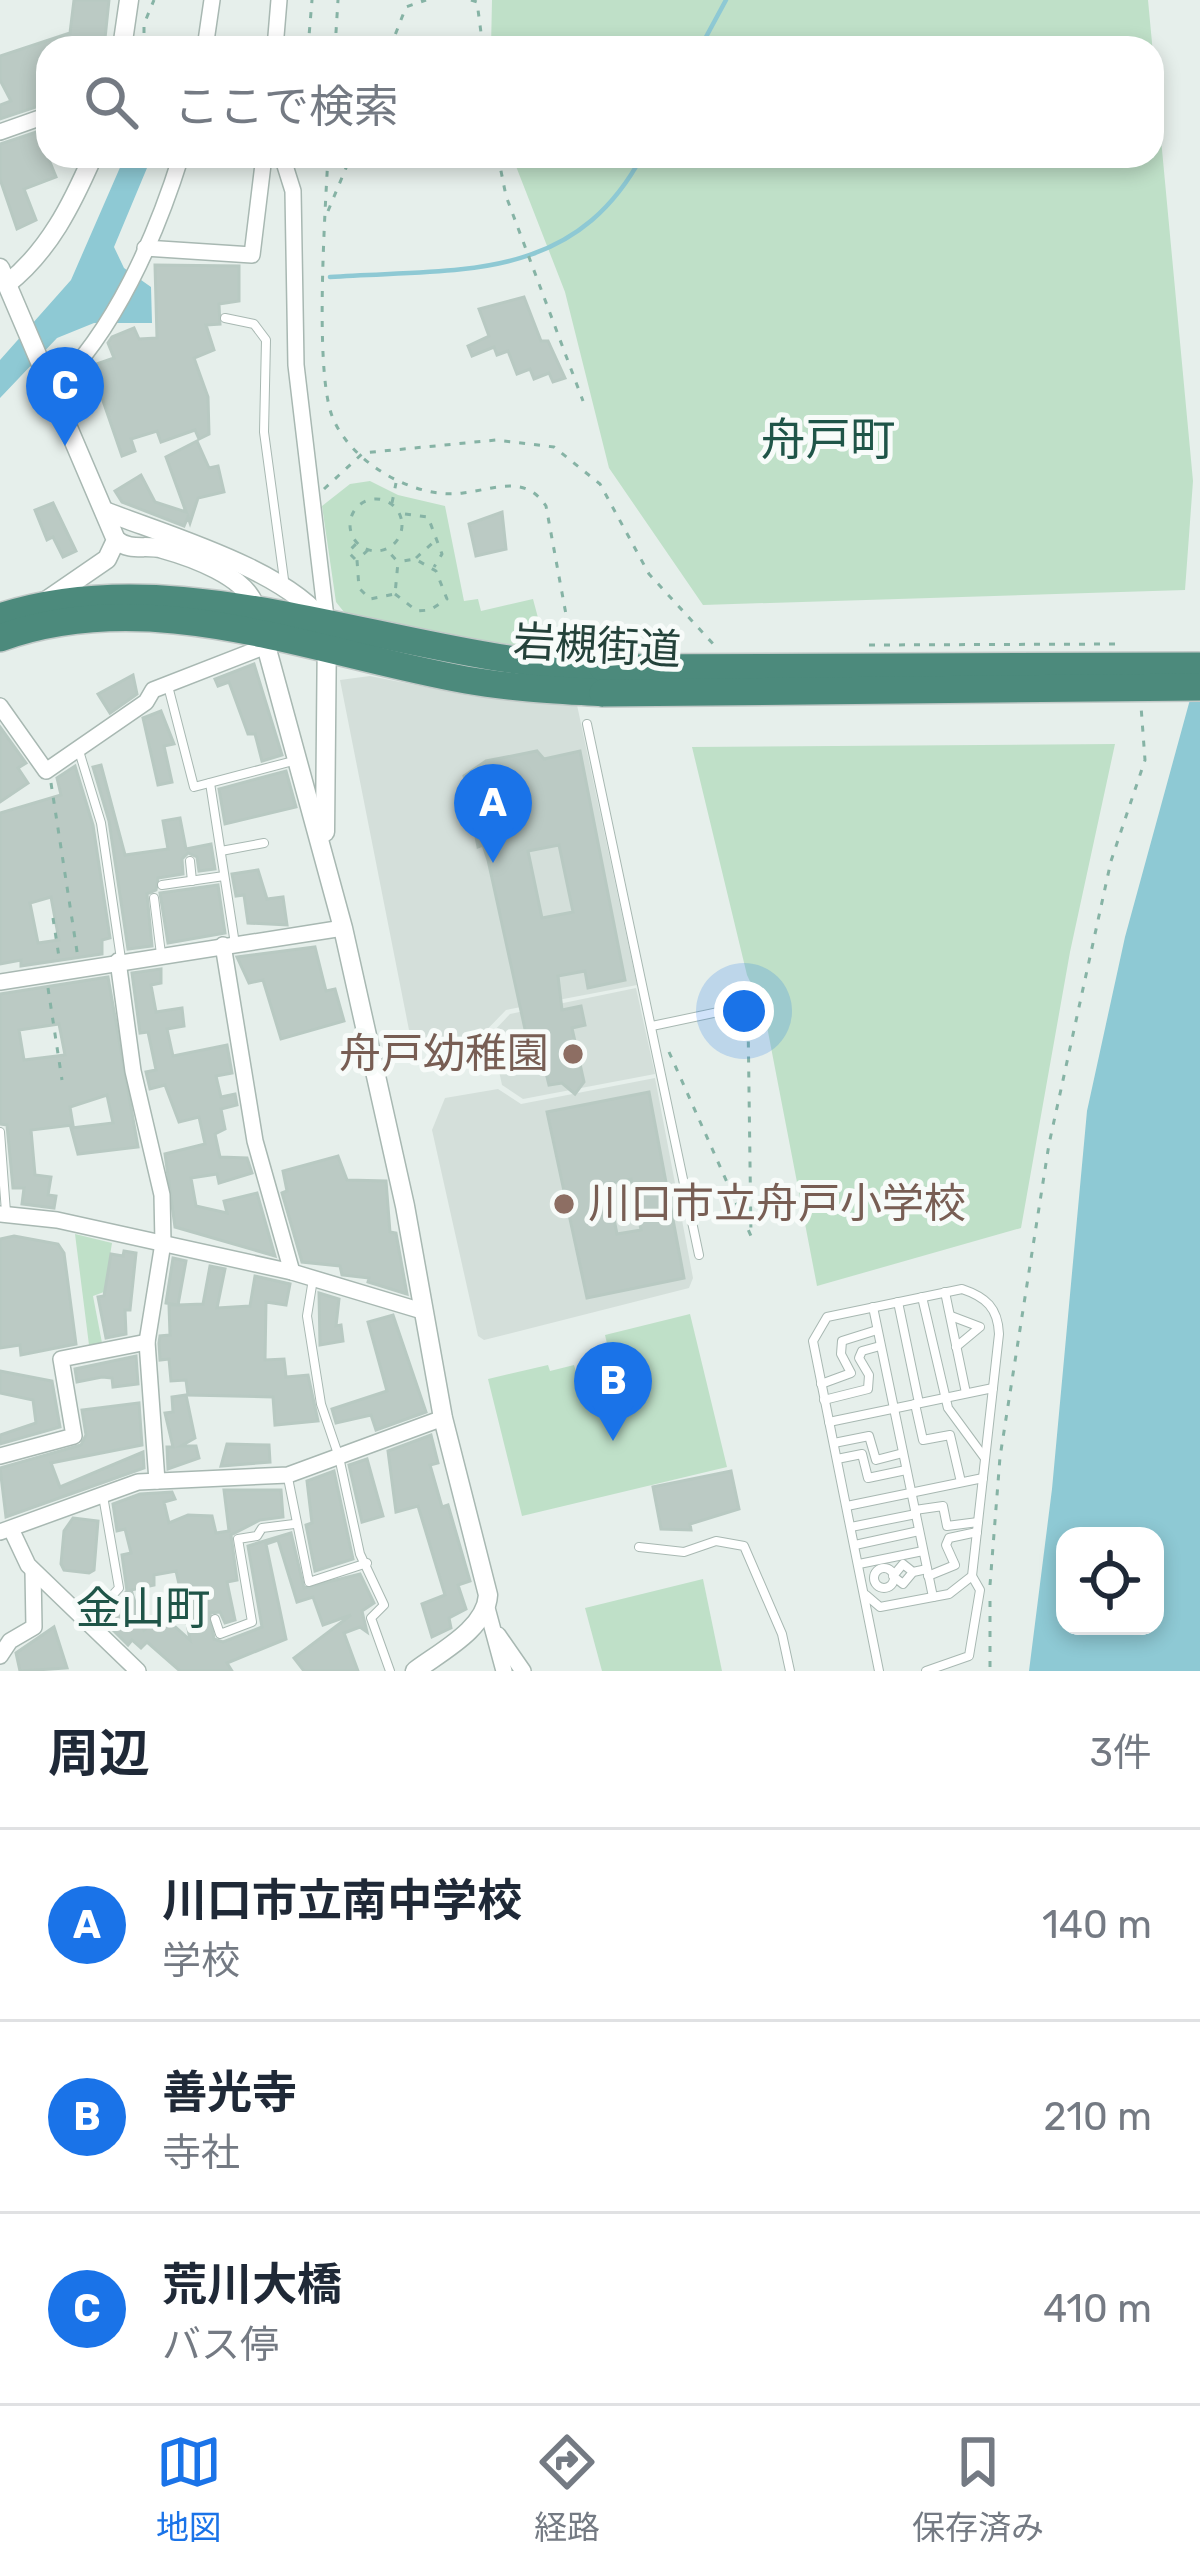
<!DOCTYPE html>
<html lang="ja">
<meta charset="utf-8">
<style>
:root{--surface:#fff;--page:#f2f2f3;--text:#1f2937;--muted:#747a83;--line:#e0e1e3;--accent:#1a73e8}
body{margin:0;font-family:Rubik,"Noto Sans JP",sans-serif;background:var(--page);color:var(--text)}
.controls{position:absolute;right:36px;bottom:36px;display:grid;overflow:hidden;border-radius:24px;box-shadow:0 6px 18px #0003}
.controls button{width:108px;height:108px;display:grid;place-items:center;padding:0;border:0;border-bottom:3px solid var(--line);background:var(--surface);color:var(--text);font:60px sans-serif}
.you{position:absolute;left:744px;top:1011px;width:42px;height:42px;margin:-30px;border:9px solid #fff;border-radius:50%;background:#1a73e8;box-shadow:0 0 0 18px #1a73e833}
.badge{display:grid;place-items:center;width:78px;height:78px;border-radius:50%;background:var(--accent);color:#fff;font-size:39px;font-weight:700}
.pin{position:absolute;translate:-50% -99px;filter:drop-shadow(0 3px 6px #0008)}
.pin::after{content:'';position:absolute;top:63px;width:42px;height:36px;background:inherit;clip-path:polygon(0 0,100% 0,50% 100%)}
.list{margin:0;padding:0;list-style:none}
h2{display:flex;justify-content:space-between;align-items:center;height:156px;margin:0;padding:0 48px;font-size:51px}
h2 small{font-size:39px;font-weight:400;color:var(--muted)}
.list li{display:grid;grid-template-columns:78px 1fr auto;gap:36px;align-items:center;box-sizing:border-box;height:192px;padding:0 48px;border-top:3px solid var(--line)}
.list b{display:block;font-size:45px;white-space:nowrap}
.list p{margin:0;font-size:39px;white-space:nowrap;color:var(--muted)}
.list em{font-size:39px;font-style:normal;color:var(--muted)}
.icon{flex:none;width:66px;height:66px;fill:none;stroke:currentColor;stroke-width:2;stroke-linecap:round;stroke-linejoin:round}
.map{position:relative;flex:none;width:1200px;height:1671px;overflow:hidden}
.search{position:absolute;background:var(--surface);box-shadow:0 6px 18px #0003;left:36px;right:36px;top:36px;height:132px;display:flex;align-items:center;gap:30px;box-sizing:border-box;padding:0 42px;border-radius:36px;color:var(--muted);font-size:45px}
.sheet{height:732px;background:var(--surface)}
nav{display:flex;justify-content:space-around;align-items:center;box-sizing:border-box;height:168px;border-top:3px solid var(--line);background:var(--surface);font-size:33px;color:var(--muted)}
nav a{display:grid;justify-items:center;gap:6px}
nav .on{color:var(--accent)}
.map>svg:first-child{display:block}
</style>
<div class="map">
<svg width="1200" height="1671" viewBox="0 0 1200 1671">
<rect width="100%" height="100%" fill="#e6efeb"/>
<g fill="#d4dfda">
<polygon points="370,676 471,696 577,705 637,985 506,1010 473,1044 434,1051 409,1030 340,680"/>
<polygon points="636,988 655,1074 523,1099 502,1085 491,1034 510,1014"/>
<polygon points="655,1078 693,1278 689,1288 484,1340 478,1336 432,1130 445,1098 498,1089 521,1104"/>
</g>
<g fill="#bfe0c8">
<polygon points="492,0 1148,0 1193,481 1185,590 703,605 609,468 565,292 512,156 1152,156 1152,48 491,48"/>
<polygon points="370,481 398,495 445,506 464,601 478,599 481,611 533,599 541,629 537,651 348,617 336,602 322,506 350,484"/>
<polygon points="1115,744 1070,952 1021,1228 817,1286 764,1011 747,975 692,747"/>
<polygon points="75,1234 112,1243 104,1292 93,1296 102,1343 89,1345"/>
<polygon points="690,1314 727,1467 522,1516 488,1379 548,1365 550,1371 574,1365 578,1378 613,1370 605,1335"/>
<polygon points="703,1579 722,1671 602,1671 585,1608"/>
</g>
<g fill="#8ec9d4" fill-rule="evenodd">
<polygon points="125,156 152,156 114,247 124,268 151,287 152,323 94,323 57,338 0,398 0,360 71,280"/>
<path d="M1200,663V1671H1029L1052,1489L1087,1111L1125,937ZM1065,1536H1155V1626H1065Z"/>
</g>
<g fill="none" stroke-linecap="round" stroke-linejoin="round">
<g stroke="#8ec9d4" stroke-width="4.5">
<polyline points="700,48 726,0"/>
<path d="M330,277C456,268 573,285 642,156"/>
</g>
</g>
<g fill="#bbcac4" stroke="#b8c9c2" stroke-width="3" fill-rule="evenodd">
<polygon points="74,0 109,0 104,48 48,48 48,103 0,119 0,105 11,101 0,80 0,56 70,33"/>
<polygon points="48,128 48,143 43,145 56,177 24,189 36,220 17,229 0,179 0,144"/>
<polygon points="155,265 239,266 239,301 219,304 220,324 206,325 214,350 194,358 208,397 209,434 199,439 195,430 161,442 157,431 131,439 135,451 122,456 91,366 114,358 108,343 112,337 134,328 139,339 157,338"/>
<polygon points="524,297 541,341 548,341 565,378 553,382 549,373 534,379 530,369 517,374 508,351 497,355 494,347 472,356 468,346 489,336 479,309"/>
<polygon points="197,441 209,468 218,466 224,492 198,498 190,523 188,517 184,526 122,502 115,491 141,475 155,502 186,512 166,457"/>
<polygon points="53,503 76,551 63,557 53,537 47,540 35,510"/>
<polygon points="502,512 506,549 476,556 469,524"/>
<polygon points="254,664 282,755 262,761 255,734 248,734 229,682 218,686 215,679"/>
<polygon points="133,675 137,694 110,713 98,694"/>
<polygon points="161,711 174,744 164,746 172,782 158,785 143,718"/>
<polygon points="0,727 26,763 18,768 28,783 0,802"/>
<path d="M537,751L544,759L580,751L625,980L588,988L585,971L558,976L562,1010L581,1006L585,1025L572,1028L584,1082L575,1094L562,1083L549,1085L545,1069L524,1070L521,1057L528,1043L488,860L483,845L478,847L464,776L486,761ZM559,845L573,912L542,918L528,851Z"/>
<polygon points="101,765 125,855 168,849 163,821 180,818 186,849 211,844 215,869 199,871 197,857 188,853 182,859 183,874 158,878 156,890 147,894 152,946 128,949 109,821 93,767"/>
<path d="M75,766L93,825L110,938L102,940V954L21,966V960L0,964V813L61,795L57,778ZM51,897L59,940L38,943L30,903Z"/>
<polygon points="286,771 296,807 225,824 219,789"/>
<polygon points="258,870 267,899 283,897 287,925 248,923 244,895 236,896 232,874"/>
<polygon points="218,885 225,933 168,943 160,893"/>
<polygon points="315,947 326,991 335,989 344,1021 281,1039 263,980 249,983 237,957"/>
<polygon points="161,969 161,983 151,985 156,1012 182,1008 184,1026 167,1029 173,1056 227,1045 232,1073 216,1076 221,1097 235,1094 237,1105 221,1109 225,1129 215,1134 220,1157 247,1158 252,1173 219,1183 217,1174 191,1178 196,1206 227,1213 224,1201 257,1193 275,1256 175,1227 165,1154 205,1144 199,1117 179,1122 165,1085 150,1089 146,1072 156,1070 148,1032 140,1033 132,973"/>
<path d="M108,977L138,1147L78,1154L71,1128L113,1123L107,1095L70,1107L73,1125L31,1130L35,1175L51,1177L48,1195L56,1196L54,1208L22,1204L24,1188H13L7,1125L0,1124V994ZM59,1024L65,1055L24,1060L19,1030Z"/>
<path d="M649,1092L684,1278L587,1298L547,1112ZM631,1179L641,1230L617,1234L607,1184Z"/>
<polygon points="338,1156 347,1180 386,1181 390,1232 396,1233 407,1294 368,1282 369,1278 342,1275 340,1266 302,1262 282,1193 287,1191 283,1171"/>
<polygon points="14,1236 58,1244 64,1253 76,1344 21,1355 20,1345 0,1348 0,1239"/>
<polygon points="124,1251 136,1253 130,1310 125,1310 126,1334 106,1338 98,1297 104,1296 111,1254 123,1256"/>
<polygon points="173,1258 186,1261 178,1305 203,1304 210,1266 225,1269 217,1308 250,1306 255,1276 290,1284 286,1305 266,1302 265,1360 284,1359 286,1377 308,1375 318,1421 275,1425 273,1397 188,1395 186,1380 171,1381 169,1359 160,1360 159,1343 160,1336 170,1335 169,1305 177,1305 166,1303"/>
<polygon points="319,1293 339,1299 336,1326 341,1325 343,1341 320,1345"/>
<polygon points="393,1315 426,1412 376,1430 371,1415 336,1423 332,1409 387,1391 368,1322"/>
<polygon points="136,1356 138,1384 113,1387 112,1378 102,1377 77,1382 75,1369"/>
<polygon points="0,1371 52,1381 60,1427 0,1444 0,1435 36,1423 33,1400 0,1393"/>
<polygon points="186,1395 195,1438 181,1446 196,1446 199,1458 168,1469 167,1447 173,1447 165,1413 173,1412 172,1397"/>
<polygon points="139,1403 142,1445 51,1463 60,1487 143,1452 144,1468 6,1517 0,1468 81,1445 86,1435 82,1410"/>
<polygon points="431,1435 438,1463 430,1465 442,1507 448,1505 470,1581 458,1585 466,1609 449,1618 451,1628 432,1637 422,1604 445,1595 418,1506 396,1512 388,1451"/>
<polygon points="227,1444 269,1445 270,1462 221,1466"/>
<polygon points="367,1459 383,1516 362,1522 349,1465"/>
<polygon points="334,1471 353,1559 315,1571 306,1525 312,1523 307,1481"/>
<polygon points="731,1471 739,1509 690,1524 691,1530 661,1529 653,1487"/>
<path d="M224,1490H281L283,1517L260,1520L231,1535L237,1580L227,1582L235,1620L225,1623L220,1612L210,1613L214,1639L223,1642L262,1627L248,1546L291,1533L304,1588L360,1574L374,1603L362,1611L367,1632L360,1627L344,1633L358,1671H304L294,1658L351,1615L323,1625L313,1597L297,1602L278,1540L266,1544L286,1639L227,1663L232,1671H180L147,1642L141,1648L132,1640L128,1645L102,1619L127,1591L122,1555L131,1553L125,1529L117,1531L113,1504L140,1494L172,1492L175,1499L164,1502L169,1523L188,1515L212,1516L216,1533L229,1531ZM176,1571L184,1606L190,1640L161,1614L144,1630L131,1590L154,1585V1575Z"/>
<polygon points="73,1518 98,1521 94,1570 89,1573 64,1570 61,1564 64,1531"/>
<polygon points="54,1627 67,1668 20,1671 16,1653"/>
</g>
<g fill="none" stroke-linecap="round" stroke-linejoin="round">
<defs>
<g id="service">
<polyline points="225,318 254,324 266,340 264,432 285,587"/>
<polyline points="168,686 194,787 297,760"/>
<polyline points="587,724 699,1255"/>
<polyline points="79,751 101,823 121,959"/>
<polyline points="210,783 235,944"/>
<polyline points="221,851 264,843"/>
<polyline points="190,861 192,881"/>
<polyline points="162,885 224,876"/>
<polyline points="154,898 161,954"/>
<polyline points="652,1026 742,1007"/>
<polyline points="0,1132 6,1212"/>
<polyline points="313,1279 307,1316 321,1404 339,1457 360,1554 384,1605 371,1618 390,1671"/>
<polyline points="945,1292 966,1393"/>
<polyline points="922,1297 948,1408 984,1457"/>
<polyline points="898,1302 919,1403"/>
<polyline points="873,1307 933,1597"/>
<polyline points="951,1316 980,1327 956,1347"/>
<polyline points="821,1384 851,1373 841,1354 842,1341 877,1330"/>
<polyline points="824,1400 868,1389 869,1375 859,1358 862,1351 880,1346"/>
<polyline points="915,1404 923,1440 950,1435 961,1482"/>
<polyline points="829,1422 993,1388"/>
<polyline points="834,1443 869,1436 876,1460 903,1453"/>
<polyline points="837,1459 862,1454 868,1478 906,1470"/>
<polyline points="288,1478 309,1582 367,1563"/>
<polyline points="847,1506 983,1478"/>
<polyline points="915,1510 943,1506 947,1526 978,1522"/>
<polyline points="851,1527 916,1514"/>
<polyline points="855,1545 919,1531"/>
<polyline points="639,1547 684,1552 716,1541 744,1546 782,1634 790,1671"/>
<polyline points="859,1564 923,1551"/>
<circle cx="884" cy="1578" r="10"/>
<polyline points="913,1572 903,1584 893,1576 903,1564 913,1572 927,1569"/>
<polyline points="928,1576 955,1565 946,1545 949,1538 977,1532"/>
<path d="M866,1595L880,1607L949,1594L972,1576L999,1334C998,1308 986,1297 962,1289L827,1317L813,1341L879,1671"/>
<polyline points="215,1619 220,1634 252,1622 238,1539 257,1536 262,1528 294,1524"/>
<polyline points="87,1623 119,1588 103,1496"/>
<polyline points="926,1671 969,1656 980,1590 972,1576"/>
</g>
<g id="minor">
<polyline points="205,48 212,0"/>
<polyline points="275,48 279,0"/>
<polyline points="0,132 48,115"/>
<polyline points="282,156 293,191 296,365 327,626"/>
<polyline points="145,248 252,255 264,156"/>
<path d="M53,390C115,331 156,236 181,156"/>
<polyline points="0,706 46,771 146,702 153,690 266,646"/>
<polyline points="223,945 255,1141 292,1272"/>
<polyline points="118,961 133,1071 162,1195 163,1243 147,1342 157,1481"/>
<polyline points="0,982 343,928"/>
<polyline points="0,1214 57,1220 292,1272 422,1311"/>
<polyline points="0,1456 74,1436 61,1359 147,1342"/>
<polyline points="11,1529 28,1565 138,1671"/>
<polyline points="0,1532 138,1482 288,1475 443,1418"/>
<polyline points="487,1608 504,1671"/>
<polyline points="498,1635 523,1671"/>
<polyline points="0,1656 10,1641 34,1627 33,1571"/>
</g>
<g id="tertiary">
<polyline points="122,48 129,0"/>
<polyline points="0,268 116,540 107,559 43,603"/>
<path d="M7,284C49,251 72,204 93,156"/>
<path d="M107,512C169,536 290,571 327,626L325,832"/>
<path d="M116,540C131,552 146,544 163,549C192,557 244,576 254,604"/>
<path d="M265,642L343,928L405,1206L443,1418L488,1595C486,1629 440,1652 415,1671"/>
</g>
<g id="trunk">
<path d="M0,617C186,555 407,663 603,668"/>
<path d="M0,638C153,583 314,653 466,680C511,688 558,690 603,693"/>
</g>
</defs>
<use href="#service" stroke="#a8b8b2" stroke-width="10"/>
<use href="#minor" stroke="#a8b8b2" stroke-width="18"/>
<use href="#tertiary" stroke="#a8b8b2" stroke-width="21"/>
<use href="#trunk" stroke="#c2cac8" stroke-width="30"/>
<g stroke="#86b3a5" stroke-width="3" stroke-dasharray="6 9" stroke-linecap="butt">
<polyline points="471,0 477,2 483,48"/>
<polyline points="144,48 144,24 154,0"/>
<polyline points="308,48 312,0"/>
<polyline points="335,48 338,0"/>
<polyline points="390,48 406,7 426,0"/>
<path d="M328,156C325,214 315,363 331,413C347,461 414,500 463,493C495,489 525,474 546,506L572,647"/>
<polyline points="498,156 506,196 583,401"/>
<polyline points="328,211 351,156"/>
<polyline points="324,489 363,453 496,440 554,447 600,484 649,574 715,646"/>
<circle cx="376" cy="525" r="26"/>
<polyline points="392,503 396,483"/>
<polyline points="405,514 428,517 442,554 434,567"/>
<polyline points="368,550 357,560 359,588 370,599 395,594 398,562 388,551"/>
<polyline points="416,558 436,540"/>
<polyline points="355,559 348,552 357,543"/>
<polyline points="395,594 417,611 430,610 447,599 436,571 415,559 398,562"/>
<polyline points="869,645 1117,644"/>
<polyline points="51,783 78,958"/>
<polyline points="53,918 59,957"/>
<polyline points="48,988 62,1080"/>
<polyline points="669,1052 751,1236 748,1017"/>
<polyline points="990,1585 1000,1457 1049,1144 1111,861 1145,760 1141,706"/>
<polyline points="990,1601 990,1671"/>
</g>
<use href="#service" stroke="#fff" stroke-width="8"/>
<use href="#minor" stroke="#fff" stroke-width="15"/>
<use href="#tertiary" stroke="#fff" stroke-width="18"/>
<use href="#trunk" stroke="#4c8a7c" stroke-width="27"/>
<defs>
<g id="trunk-bridge">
<polyline points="603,668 1200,666"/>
<polyline points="603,693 1200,687"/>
</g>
</defs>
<use href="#trunk-bridge" stroke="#c2cac8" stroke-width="30" stroke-linecap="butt"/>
<use href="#trunk-bridge" stroke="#4c8a7c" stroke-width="27"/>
</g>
<g fill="#8d6e63" stroke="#f7fbf9" stroke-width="4.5">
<circle cx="573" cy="1054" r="12"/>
<circle cx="564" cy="1204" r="12"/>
</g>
<g text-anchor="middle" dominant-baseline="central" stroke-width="10" stroke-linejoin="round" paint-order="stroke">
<g font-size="42" fill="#24423a" stroke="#f7fbf9">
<text transform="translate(597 646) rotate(3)">岩槻街道</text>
</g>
<g font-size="42" fill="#785e54" stroke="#f7fbf9" text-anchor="end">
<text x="549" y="1054">舟戸幼稚園</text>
<text x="588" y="1204" text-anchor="start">川口市立舟戸小学校</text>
</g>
<g font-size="45" fill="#1f5548" stroke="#f7fbf9">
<text x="828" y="439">舟戸町</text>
<text x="143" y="1608">金山町</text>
</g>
</g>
</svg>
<div class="controls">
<button><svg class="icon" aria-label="locate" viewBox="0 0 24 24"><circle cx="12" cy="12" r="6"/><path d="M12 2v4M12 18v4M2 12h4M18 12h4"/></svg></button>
</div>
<div class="you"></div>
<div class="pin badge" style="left:493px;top:863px">A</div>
<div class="pin badge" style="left:613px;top:1441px">B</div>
<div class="pin badge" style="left:65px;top:446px">C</div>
<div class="search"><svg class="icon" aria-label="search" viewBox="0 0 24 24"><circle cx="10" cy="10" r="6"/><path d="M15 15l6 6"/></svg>ここで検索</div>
</div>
<section class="sheet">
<h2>周辺<small>3件</small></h2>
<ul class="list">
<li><span class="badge">A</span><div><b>川口市立南中学校</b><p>学校</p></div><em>140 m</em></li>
<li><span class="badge">B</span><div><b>善光寺</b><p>寺社</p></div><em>210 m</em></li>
<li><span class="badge">C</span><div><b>荒川大橋</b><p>バス停</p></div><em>410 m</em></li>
</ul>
</section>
<nav>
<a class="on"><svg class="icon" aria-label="map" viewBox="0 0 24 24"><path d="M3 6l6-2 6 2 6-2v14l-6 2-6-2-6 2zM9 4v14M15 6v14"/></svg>地図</a>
<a><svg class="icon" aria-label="directions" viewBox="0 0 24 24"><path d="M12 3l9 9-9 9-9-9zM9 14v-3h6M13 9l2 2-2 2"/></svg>経路</a>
<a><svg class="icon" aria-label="saved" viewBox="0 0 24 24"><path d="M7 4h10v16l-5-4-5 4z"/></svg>保存済み</a>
</nav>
